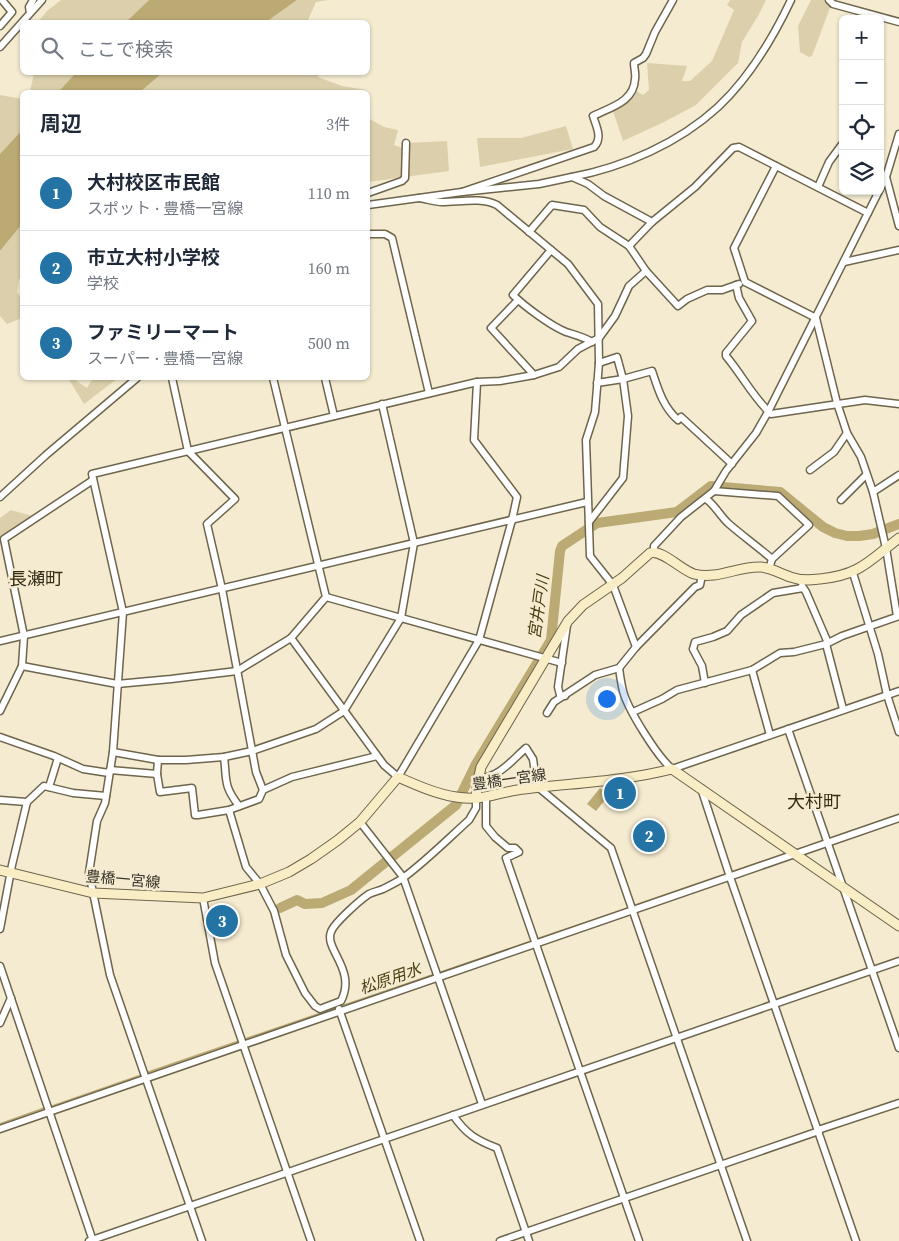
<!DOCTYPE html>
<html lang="ja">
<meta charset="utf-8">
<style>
:root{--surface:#fff;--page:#f2f2f3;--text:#1f2937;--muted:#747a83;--line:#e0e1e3;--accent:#2473a5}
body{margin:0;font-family:"Source Serif 4","Noto Sans JP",serif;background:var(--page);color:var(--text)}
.controls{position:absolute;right:15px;top:15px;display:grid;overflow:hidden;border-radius:8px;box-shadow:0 1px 4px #0004}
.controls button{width:45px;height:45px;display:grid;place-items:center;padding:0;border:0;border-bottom:1px solid var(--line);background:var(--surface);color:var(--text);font:25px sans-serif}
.you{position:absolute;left:606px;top:698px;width:18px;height:18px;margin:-12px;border:4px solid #fff;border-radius:50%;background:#1a73e8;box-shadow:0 0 0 8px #1a73e833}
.badge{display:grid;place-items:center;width:32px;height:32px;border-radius:50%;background:var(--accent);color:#fff;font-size:16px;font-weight:700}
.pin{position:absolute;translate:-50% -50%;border:2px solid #fff;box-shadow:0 1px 5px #0006}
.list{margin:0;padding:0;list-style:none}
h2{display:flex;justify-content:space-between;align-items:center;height:65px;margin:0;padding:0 20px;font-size:21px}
h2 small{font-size:16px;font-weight:400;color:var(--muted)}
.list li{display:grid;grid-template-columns:32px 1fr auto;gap:15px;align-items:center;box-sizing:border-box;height:75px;padding:0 20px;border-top:1px solid var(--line)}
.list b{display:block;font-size:19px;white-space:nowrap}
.list p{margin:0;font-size:16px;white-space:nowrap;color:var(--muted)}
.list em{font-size:16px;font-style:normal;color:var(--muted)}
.icon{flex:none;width:28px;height:28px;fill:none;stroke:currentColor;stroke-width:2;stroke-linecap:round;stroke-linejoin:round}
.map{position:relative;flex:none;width:899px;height:1241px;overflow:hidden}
.search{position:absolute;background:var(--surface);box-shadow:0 1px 4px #0004;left:20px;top:20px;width:350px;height:55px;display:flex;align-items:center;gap:12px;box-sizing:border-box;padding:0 18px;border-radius:8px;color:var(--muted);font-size:19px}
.panel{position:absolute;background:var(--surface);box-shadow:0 1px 4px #0004;left:20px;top:90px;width:350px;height:290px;border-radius:8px}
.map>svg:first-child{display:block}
</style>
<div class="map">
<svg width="899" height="1241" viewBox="0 0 899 1241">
<rect width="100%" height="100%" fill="#f4ebd0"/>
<g fill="#dcd0ac">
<polygon points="61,0 149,0 126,22 38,22 47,11"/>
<polygon points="297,0 328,0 316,2 307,22 266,22"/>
<path d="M730,0H766L758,16L742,42L738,63L696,105L664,122L623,141L612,108C623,106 629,101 634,90L643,95L649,90L647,63L687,66L682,81H690L712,61L734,10L727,5Z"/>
<polygon points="811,0 829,0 831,5 812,56 809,57 800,52 798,26"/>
<polygon points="162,72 317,73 318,77 342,86 366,90 365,92 140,92"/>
<polygon points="34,73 77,73 58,92 30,92"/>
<polygon points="0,95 22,99 22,130 0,154"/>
<polygon points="368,118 384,127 398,130 394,145 405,149 406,143 447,141 449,171 368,182"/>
<polygon points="566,126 573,149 480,167 477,138 521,138"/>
<polygon points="22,224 22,278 19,279 17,292 22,299 22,318 7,324 0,316 0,251"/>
<polygon points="68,378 72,378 87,388 93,378 118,378 84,404"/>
<polygon points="11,510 32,516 0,540 0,518"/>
</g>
<g fill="#bcaa74">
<polygon points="149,0 297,0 266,22 126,22"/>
<polygon points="77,72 162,72 162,73 140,92 58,92"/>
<polygon points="22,130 22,224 0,251 0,154"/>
<polygon points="600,788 609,795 596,811 587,804"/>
</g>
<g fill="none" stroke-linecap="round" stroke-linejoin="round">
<g stroke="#bcaa74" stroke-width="2">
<polyline points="794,851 854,830"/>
<polyline points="633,906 787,853"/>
<polyline points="537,939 629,908"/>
<polyline points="146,1073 532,941"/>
<polyline points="50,1107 142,1075"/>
<polyline points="0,1124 45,1108"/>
</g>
<polyline stroke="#bcaa74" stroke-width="10" points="280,908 297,900 305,904 322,903 351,890 456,805 476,764 551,640 560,551 562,546 597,523 677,512 711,486 780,492 823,527 835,533 847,536 859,536 873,534 899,524"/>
<defs>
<g id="street">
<polyline points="829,0 833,4 899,22"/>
<polyline points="30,13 29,7 33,0"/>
<polyline points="0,26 12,12 2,0"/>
<polyline points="0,47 42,0"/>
<polyline points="776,166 734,248 745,282 816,318 837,403 847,433 861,457 873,492 886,548 897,616"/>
<path d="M572,177C624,167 679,143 718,107C749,78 773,38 791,0"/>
<polyline points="886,177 899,226"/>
<polyline points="818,187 829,162 843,143"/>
<polyline points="880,189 886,177 899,134"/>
<path d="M462,192L594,147C603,138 596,126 593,116C611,107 634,102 635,79C636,74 634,68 634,63L643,58L646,54L655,32L673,0"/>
<polyline points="368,193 402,181 405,178 406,143"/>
<path d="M419,198C426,199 435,202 442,202C460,202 481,197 497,205L568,264L598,304L599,363L595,412L586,440L590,556L613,585L636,647"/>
<polyline points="368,205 462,192 539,184 572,177 588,184 604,196 652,222"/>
<polyline points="529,232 552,205 584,210 600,227 629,246 646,271 678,306 687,299 707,290 722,290 739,284"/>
<polyline points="368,234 385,234 392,238 429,393"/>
<polyline points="629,246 652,222 695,187 733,148 739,147 868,213"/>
<path d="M551,250L513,295C524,306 551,326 566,332C575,335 584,337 592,342"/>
<polyline points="844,262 899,250"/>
<path d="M736,285L739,298L752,321L726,353V356C742,375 753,397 771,414L865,400L899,404"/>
<polyline points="518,300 491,328 534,375 559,367 578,349 599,338 615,316 629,286 646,271"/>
<polyline points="172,378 188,451 235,499 207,524 222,589 256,772 263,790"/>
<polyline points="325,378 334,416"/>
<path d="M597,383L623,379L652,371C658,389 663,407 678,420L681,417L732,464"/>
<polyline points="810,470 834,452 847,433"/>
<polyline points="714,491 778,496 809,525 772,559 769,569"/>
<polyline points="873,492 899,475"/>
<polyline points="0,497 46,455 137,378"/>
<path d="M706,499C715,505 720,516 729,524C743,536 758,547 772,559"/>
<polyline points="841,500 866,475"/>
<polyline points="589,522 623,478 628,416 623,379 617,357 599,363"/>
<polyline points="654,552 654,546 681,517 714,491 726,471 756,433 768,412 879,191"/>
<polyline points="853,573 878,654 887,695 899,732"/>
<polyline points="802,586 806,592 828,643"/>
<polyline points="326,597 562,663"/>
<polyline points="291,638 384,765 398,777 479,640 512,520 517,497 474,440 477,382"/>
<polyline points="0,641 587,502"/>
<polyline points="826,644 843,709"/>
<polyline points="22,666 117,684 171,679 237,671 291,638 326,597 273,378"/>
<path d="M619,668C620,675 621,683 623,691C628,710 657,756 672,769L899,691"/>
<polyline points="752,670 770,735"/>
<polyline points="705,683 702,666 693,649 695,642 713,637 727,631 741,615 773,593 803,588"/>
<polyline points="565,696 560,695 558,687 567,625"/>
<polyline points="0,711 22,666 24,636 4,539 93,480"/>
<polyline points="633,712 662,699 677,690 752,670 780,653 794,652 826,644 842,636 899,616"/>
<polyline points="547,713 554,702 595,675 619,668 636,647 695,587 700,585 702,575"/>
<path d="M788,729C824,835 862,941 899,1048"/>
<polyline points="0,737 54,756 83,769 109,773"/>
<polyline points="113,752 158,760 186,760 224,757 252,751 316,729 344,711 401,618 414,543 382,404"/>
<path d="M224,757C227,781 223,785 239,806"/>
<polyline points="158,760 157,774 160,792 192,788 195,815 198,815 229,810 259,799 263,790 292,777 377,756"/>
<polyline points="110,770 157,774"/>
<path d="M478,778C498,779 512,760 526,748L533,759L537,788"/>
<polyline points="49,787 58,758"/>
<polyline points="539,788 611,848 747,1241"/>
<polyline points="701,788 730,877 856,1241"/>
<polyline points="486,798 486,826 495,837 508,848 515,848 519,852 506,858 639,1241"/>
<polyline points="0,800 27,802"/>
<path d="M229,810L246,867L260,884L274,911L286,955L305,993L315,1006L320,1009L341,1001C357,970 324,949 331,932C334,923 360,900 369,894C373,892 378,891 383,889C389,886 397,882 403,878C425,862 449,838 469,820L476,808V799"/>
<polyline points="360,822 403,877 482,1104"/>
<polyline points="203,898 215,963 311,1241"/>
<polyline points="0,929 12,865 27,802 44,786 73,793 106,796"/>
<polyline points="0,966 93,1241"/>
<polyline points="339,1009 420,1241"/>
<polyline points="0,1023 11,998"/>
<path d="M453,1115C466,1134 476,1140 497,1148L529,1241"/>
<polyline points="0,1129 899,818"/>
<polyline points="818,1130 899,1103"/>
<polyline points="89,1241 899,961"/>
<polyline points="202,1241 110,975 89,873 97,821 105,803 113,752 123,612 92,474 477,382 500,381 534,375"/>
<polyline points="500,1241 819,1131"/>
</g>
<g id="secondary">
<path d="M476,799L477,786L481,767L568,621L583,605L622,578L650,553C662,549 681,570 694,574C717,580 738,566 761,567C773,568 782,575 794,578C803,581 811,580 820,579C860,575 869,561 899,538"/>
<path d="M0,870L93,893L203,898L260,884L289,872L311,859L338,840L360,822L398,777C416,785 436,794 456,797C482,801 493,794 517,790C569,783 621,782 672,769L899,926"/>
</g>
</defs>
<use href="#street" stroke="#6d654d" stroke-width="9"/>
<use href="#secondary" stroke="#6d654d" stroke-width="11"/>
<use href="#street" stroke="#fff" stroke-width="6"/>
<use href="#secondary" stroke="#f9edc5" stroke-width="9"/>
</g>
<g text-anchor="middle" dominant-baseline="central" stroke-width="5" stroke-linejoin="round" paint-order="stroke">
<g font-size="15" fill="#373429" stroke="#f4ebd0">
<text transform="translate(509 779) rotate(-8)">豊橋一宮線</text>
<text transform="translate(123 879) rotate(5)">豊橋一宮線</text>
</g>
<g font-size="16" font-style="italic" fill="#4b3e13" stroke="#f4ebd0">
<text transform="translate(538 607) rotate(-82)">宮井戸川</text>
<text transform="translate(390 978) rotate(-19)">松原用水</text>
</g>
<g font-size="18" fill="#342d17" stroke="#f4ebd0">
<text x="36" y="578">長瀬町</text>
<text x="814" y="801">大村町</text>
</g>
</g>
</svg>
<div class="controls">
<button>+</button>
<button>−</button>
<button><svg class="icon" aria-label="locate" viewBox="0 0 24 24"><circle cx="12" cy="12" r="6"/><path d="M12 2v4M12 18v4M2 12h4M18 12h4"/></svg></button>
<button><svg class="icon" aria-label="layers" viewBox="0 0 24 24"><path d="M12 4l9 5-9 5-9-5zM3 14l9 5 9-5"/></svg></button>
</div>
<div class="you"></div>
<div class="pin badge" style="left:620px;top:793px">1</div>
<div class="pin badge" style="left:649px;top:836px">2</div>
<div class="pin badge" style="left:222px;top:921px">3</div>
<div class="search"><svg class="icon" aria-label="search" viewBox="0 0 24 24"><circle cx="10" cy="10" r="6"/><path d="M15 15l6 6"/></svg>ここで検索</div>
<section class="panel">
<h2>周辺<small>3件</small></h2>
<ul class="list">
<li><span class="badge">1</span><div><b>大村校区市民館</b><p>スポット · 豊橋一宮線</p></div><em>110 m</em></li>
<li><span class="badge">2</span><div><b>市立大村小学校</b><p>学校</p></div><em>160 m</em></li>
<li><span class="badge">3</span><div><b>ファミリーマート</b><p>スーパー · 豊橋一宮線</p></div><em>500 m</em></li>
</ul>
</section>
</div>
